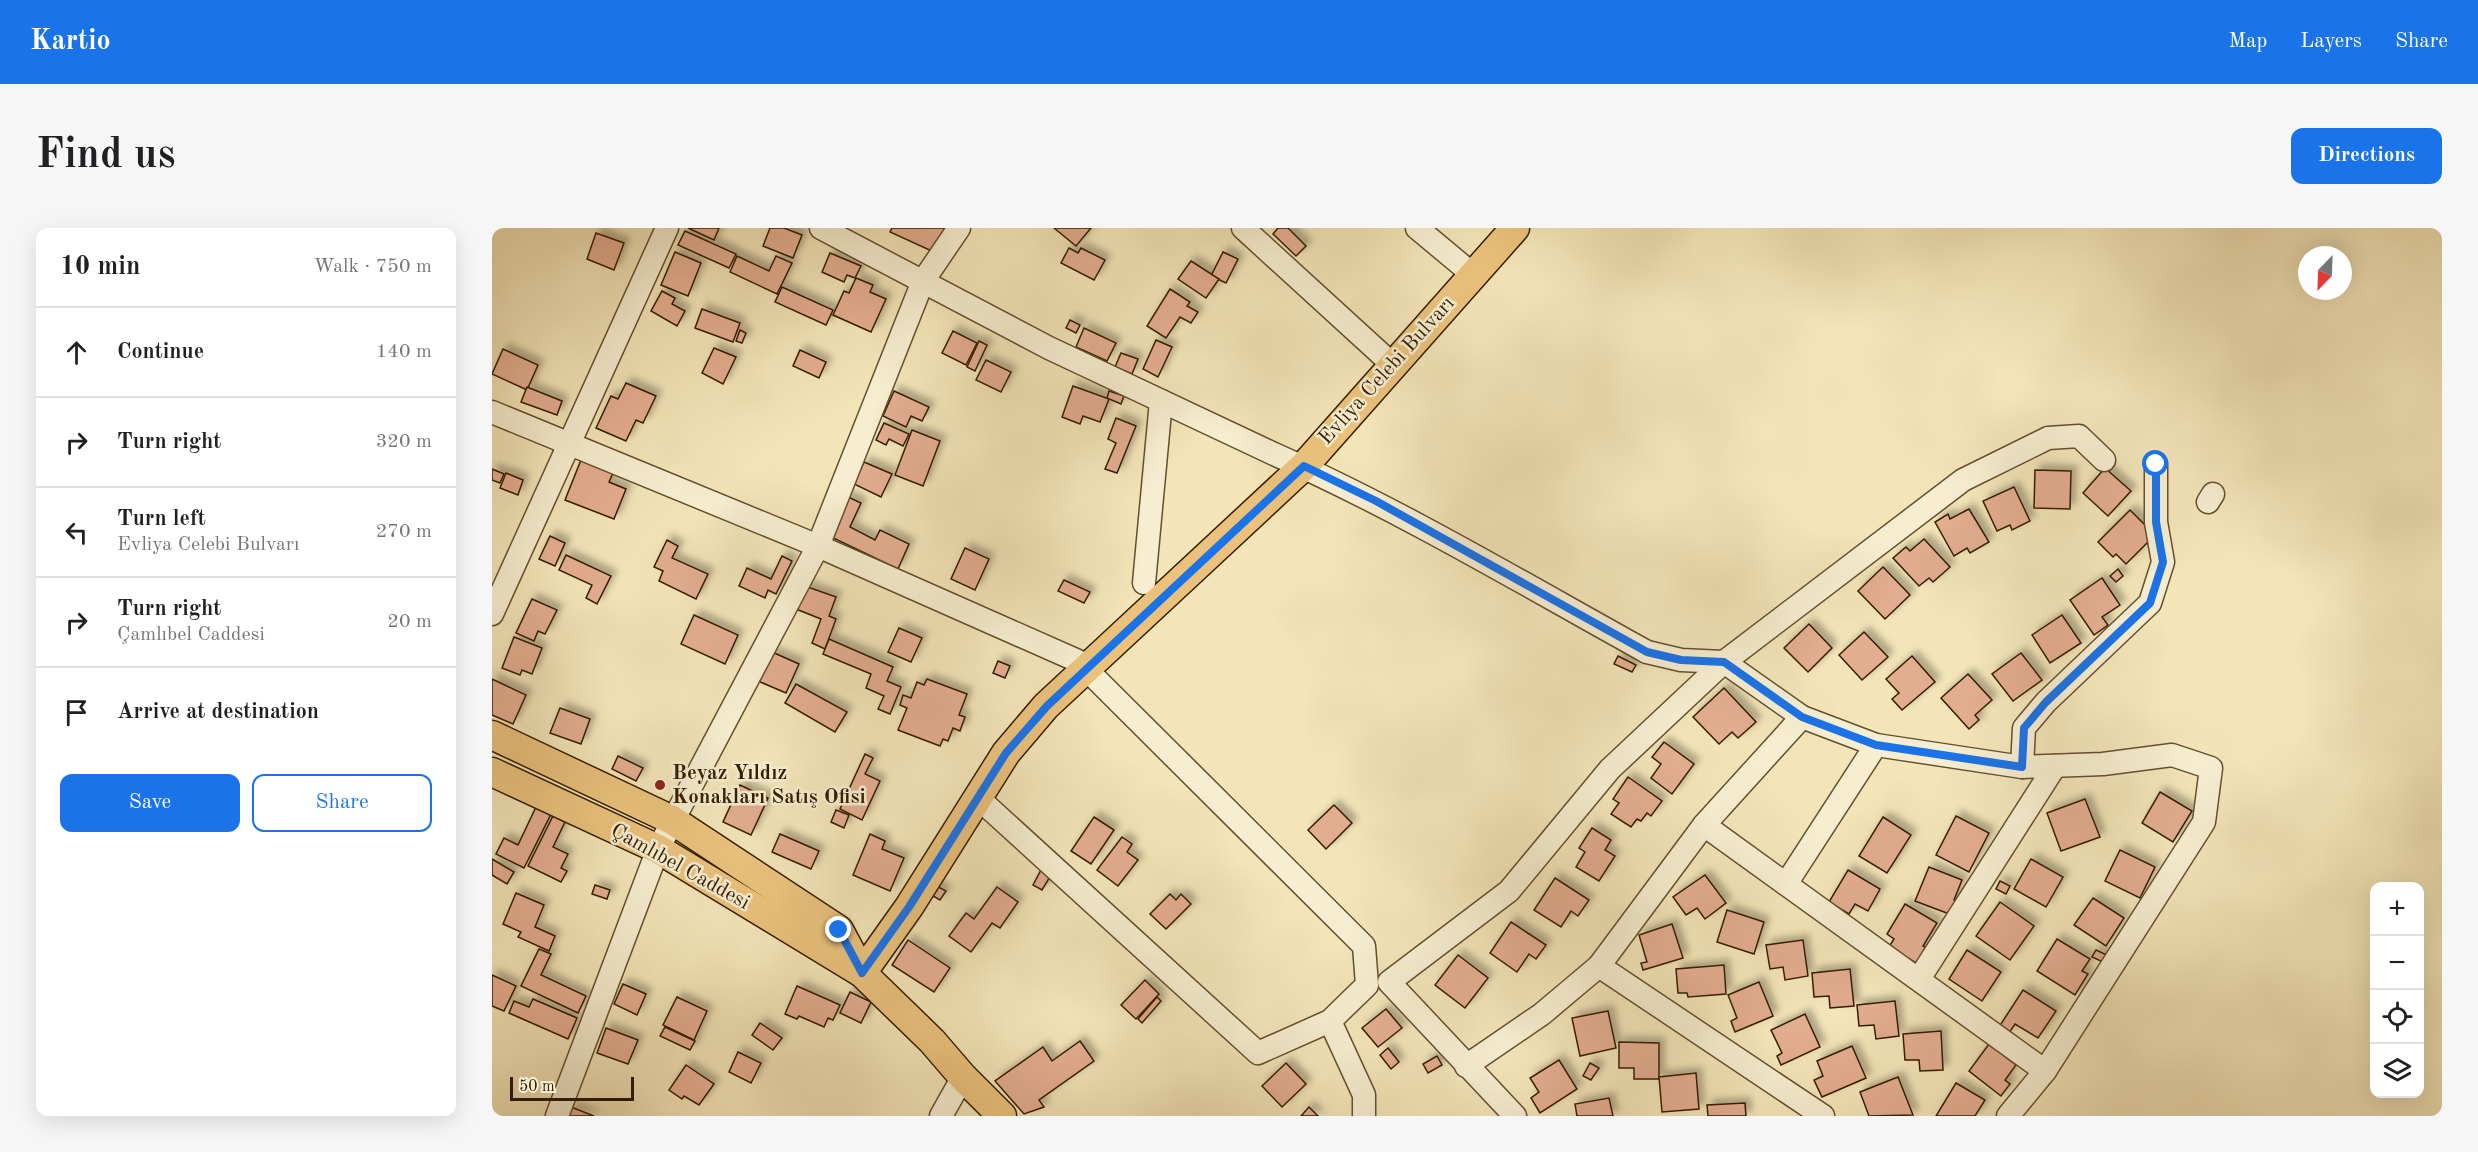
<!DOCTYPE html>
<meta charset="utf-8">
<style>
:root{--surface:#fff;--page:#f6f6f6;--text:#202124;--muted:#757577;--line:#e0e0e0;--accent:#1a73e8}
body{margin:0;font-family:"Old Standard TT",serif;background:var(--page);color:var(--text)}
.controls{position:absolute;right:18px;bottom:18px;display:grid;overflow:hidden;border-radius:12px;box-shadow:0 6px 24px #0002}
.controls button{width:54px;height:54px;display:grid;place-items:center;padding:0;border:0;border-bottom:2px solid var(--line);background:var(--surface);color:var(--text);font:30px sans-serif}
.compass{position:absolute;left:1806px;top:18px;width:54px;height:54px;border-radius:50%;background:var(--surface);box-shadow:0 6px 24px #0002;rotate:203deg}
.scale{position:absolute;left:18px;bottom:15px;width:124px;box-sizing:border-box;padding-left:6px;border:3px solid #341d00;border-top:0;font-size:16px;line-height:21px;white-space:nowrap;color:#341d00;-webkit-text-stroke:4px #f7eed1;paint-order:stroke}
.stop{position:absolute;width:18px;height:18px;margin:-14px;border:4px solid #1a73e8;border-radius:50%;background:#fff}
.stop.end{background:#1a73e8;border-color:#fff;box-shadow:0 2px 6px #0008}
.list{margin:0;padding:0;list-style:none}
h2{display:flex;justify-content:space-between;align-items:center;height:78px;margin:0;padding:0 24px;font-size:26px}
h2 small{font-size:20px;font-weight:400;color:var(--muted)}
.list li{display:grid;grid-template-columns:39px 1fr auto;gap:18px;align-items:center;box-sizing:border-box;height:90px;padding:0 24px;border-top:2px solid var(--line)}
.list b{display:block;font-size:22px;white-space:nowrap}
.list p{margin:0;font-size:20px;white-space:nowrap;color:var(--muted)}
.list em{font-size:20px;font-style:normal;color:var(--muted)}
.actions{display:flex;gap:12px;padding:18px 24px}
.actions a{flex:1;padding:14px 0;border:2px solid var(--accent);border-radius:12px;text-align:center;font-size:21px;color:var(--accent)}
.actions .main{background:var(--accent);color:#fff}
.icon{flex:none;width:33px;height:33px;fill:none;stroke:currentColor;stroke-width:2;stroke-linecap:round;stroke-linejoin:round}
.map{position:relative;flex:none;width:1950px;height:888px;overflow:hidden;border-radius:12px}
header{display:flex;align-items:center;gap:36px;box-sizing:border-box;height:84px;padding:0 30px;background:var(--accent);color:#fff}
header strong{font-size:28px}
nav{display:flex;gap:33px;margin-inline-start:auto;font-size:21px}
.intro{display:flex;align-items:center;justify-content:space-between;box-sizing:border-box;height:144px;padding:0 36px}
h1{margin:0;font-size:42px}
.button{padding:15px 27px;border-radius:12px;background:var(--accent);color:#fff;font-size:21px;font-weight:700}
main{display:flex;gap:36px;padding:0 36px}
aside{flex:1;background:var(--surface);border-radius:12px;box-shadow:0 6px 24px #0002}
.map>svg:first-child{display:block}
</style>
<header>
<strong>Kartio</strong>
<nav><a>Map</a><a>Layers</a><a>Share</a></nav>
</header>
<div class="intro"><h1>Find us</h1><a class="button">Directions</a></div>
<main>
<aside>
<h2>10 min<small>Walk · 750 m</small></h2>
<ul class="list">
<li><svg class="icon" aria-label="ahead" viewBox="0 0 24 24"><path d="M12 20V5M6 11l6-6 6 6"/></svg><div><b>Continue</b></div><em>140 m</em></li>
<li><svg class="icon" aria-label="right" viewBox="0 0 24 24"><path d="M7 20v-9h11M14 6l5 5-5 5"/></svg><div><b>Turn right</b></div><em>320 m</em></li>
<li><svg class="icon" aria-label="left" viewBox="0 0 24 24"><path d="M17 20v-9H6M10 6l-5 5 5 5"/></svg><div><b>Turn left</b><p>Evliya Celebi Bulvarı</p></div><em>270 m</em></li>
<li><svg class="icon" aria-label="right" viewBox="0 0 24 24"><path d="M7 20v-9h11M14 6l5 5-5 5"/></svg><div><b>Turn right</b><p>Çamlıbel Caddesi</p></div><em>20 m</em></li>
<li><svg class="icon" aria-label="arrive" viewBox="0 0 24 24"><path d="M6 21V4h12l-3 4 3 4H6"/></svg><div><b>Arrive at destination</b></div></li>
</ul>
<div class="actions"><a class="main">Save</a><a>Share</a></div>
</aside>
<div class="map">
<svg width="1950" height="888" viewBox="0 0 1950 888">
<defs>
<filter id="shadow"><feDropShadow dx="5.5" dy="-5.5" stdDeviation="3" flood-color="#0004"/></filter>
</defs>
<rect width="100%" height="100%" fill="#f3e5b8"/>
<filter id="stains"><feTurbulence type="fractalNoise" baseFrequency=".00333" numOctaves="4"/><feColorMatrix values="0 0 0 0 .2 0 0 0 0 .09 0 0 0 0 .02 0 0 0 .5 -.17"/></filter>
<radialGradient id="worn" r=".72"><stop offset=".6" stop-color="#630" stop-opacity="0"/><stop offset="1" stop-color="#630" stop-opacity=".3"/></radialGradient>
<g fill="#e3ad8f" stroke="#341d00" stroke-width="1.5" filter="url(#shadow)">
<polygon points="196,0 227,0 222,12"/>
<polygon points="278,0 292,0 310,7 301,30 271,18"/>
<polygon points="400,0 455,0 444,25 398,4"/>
<polygon points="562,0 599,0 584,18"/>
<polygon points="786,0 796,0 814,18 804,28 781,6"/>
<polygon points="193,3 244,26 237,40 186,17"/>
<polygon points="104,5 132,15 122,42 95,31"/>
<polygon points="577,20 586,25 589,20 613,32 602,52 569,35"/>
<polygon points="183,24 209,35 196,68 169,57"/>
<polygon points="731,24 746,31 734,55 719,48"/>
<polygon points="338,25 369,38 363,50 355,47 352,54 330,44"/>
<polygon points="245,28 277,43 284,28 300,35 285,66 238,44"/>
<polygon points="699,33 727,51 714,70 686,51"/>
<polygon points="364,50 381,57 378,64 394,71 379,104 341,87 352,63 357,65"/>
<polygon points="290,59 341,82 334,97 283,74"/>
<polygon points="678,61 698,74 695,78 706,84 699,95 688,89 674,110 655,98"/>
<polygon points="170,63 183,70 180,76 193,83 185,98 159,83"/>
<polygon points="210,81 248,95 241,114 203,100"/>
<polygon points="578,92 588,97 584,105 574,100"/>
<polygon points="592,100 624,115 615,133 584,119"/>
<polygon points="248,102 254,105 250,115 244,113"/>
<polygon points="461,103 485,115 474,137 450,125"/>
<polygon points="664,112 680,119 666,149 651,141"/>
<polygon points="487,113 495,117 483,143 475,139"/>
<polygon points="222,120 244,129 231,156 210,145"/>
<polygon points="11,121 46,137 35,162 0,146"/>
<polygon points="308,122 334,134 327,150 301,138"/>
<polygon points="629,125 646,131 640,146 623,139"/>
<polygon points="494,132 519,144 509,164 484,152"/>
<polygon points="134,155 164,168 151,195 144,192 134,213 104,200 119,168 126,171"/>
<polygon points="581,158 617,171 608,194 591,188 588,196 570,189"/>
<polygon points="35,159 70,173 65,187 29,174"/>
<polygon points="402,163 437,179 430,193 419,188 414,199 391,188"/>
<polygon points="617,163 632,168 629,176 615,170"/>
<polygon points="624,190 644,198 625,245 613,241 624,215 616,211"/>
<polygon points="392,195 417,206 411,218 397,211 394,217 384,212"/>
<polygon points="420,202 448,213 431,258 403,247"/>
<polygon points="89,232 121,245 117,254 134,261 122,291 73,272"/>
<polygon points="372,234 400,246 389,269 362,256"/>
<polygon points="1613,240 1639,263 1616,288 1591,265"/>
<polygon points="0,241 12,246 8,255 0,252"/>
<polygon points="1543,242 1579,243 1578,281 1542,280"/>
<polygon points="14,245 31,252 26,267 8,260"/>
<polygon points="1522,259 1538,293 1520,302 1518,297 1505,303 1491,273"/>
<polygon points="354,268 369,275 358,299 383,312 388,302 417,316 406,341 335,307"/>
<polygon points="1477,281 1497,314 1478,325 1475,320 1462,328 1443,294 1456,286 1458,291"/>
<polygon points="1638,282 1663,307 1634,336 1624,326 1621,329 1606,314"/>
<polygon points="58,308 73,315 63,338 47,331"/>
<polygon points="1432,311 1458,339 1441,354 1437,350 1427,358 1401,330 1414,319 1418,323"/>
<polygon points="175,312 186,318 180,330 216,346 204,371 167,353 171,343 162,339"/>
<polygon points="473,320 497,331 483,362 459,351"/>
<polygon points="74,327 119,348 105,376 94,370 100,357 67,342"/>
<polygon points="290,328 300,333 284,366 276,362 273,370 247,358 255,340 279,351"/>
<polygon points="1391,339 1418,367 1393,391 1366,363"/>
<polygon points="1626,341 1631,348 1624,354 1618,348"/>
<polygon points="1610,350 1628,377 1610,389 1616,397 1602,407 1578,372"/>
<polygon points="572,352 598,364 592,375 566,363"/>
<polygon points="313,358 344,369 337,388 344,391 333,421 320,415 329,391 304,381"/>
<polygon points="40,371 65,382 53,406 46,403 42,413 24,405"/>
<polygon points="202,387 246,407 233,436 189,416"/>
<polygon points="1570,387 1589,415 1558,435 1540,407"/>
<polygon points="1317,396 1340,420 1316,444 1292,420"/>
<polygon points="407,400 430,410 419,434 396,424"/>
<polygon points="1372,404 1396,429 1370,452 1347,427"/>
<polygon points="22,409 50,420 40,446 30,442 28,447 10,440"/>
<polygon points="337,411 401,439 395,453 409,459 398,486 386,481 392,468 374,460 379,446 331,426"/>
<polygon points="280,424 307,436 294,465 266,453"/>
<polygon points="1529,425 1550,452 1521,473 1500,446"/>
<polygon points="1126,428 1144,437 1140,444 1122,436"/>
<polygon points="1420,428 1443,454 1410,482 1400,471 1407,465 1394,451"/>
<polygon points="506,433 518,438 513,450 501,445"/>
<polygon points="1476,446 1500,472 1483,487 1487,492 1477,501 1449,470"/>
<polygon points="0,451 34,467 21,496 0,487"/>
<polygon points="435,451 475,466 467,487 473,489 468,503 461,500 456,513 451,511 448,518 406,502 415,480 408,477 411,467 419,470 425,454 432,457"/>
<polygon points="304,456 355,484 343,504 293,475"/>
<polygon points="1232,460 1264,494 1246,510 1240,504 1227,516 1201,489"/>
<polygon points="68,480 98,491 89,516 58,505"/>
<polygon points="1172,514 1202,536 1180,566 1159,550 1169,536 1160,529"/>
<polygon points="373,526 381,530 373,546 388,553 370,592 348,581"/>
<polygon points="126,528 151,540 144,553 120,541"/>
<polygon points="1136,549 1170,573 1159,588 1155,585 1149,593 1145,591 1139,599 1119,586 1127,575 1121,571"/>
<polygon points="248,557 276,570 259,607 231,594"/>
<polygon points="1668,564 1700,583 1681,614 1650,595"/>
<polygon points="1593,571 1608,609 1569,623 1555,585"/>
<polygon points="842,577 860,595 834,621 816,602"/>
<polygon points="44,579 59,586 32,640 4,626 12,610 26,617"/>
<polygon points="344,582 357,587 352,600 339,594"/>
<polygon points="61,588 73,594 61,619 76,626 69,640 75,643 69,654 36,638"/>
<polygon points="1464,588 1497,605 1477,644 1444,627"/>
<polygon points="602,589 622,602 599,636 579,623"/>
<polygon points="1391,589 1419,607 1395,645 1367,628"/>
<polygon points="1100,600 1119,612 1113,622 1123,628 1107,653 1084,639 1093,624 1087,620"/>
<polygon points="288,606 327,623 319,641 280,624"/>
<polygon points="378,606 393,613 390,621 412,630 398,663 361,647"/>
<polygon points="630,609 640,616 635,624 646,632 626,658 605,642"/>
<polygon points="1628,622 1663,639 1648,670 1613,653"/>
<polygon points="0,631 22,644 15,656 0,647"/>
<polygon points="1539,631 1571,649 1554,679 1522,661"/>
<polygon points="1437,639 1470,652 1462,672 1465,674 1460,687 1423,673"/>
<polygon points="549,642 559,647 550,662 541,657"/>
<polygon points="1356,642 1388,661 1376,683 1363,676 1357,686 1337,674"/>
<polygon points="1213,647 1234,675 1213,691 1205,680 1194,687 1181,669"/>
<polygon points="1063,650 1097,672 1086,688 1079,683 1069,699 1042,682"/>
<polygon points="1508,653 1518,658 1514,666 1504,661"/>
<polygon points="439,655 454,663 448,672 434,664"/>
<polygon points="103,657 118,662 115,671 100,666"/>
<polygon points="505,659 526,674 508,700 500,695 479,724 457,708 474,685 482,691"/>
<polygon points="24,665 52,677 43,699 63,708 57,723 26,709 29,704 11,696"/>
<polygon points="678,666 684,672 689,666 699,676 674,701 658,686"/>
<polygon points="1601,670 1632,690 1614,718 1582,697"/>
<polygon points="1508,674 1542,698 1518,732 1484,708"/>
<polygon points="1413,676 1445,695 1431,718 1438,722 1429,738 1397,719 1402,711 1395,706"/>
<polygon points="1235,682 1272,694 1262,726 1225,714"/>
<polygon points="1019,694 1054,717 1044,731 1037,726 1025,744 998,725"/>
<polygon points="1180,696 1191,730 1151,742 1149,735 1155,734 1147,707"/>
<polygon points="1565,711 1598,731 1590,743 1596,746 1583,767 1545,743"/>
<polygon points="416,712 458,740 442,764 400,737"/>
<polygon points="1311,712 1316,748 1293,752 1291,739 1278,741 1274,717"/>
<polygon points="47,721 59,726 49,747 94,768 86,785 29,758"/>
<polygon points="1475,722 1509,744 1490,773 1457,751"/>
<polygon points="1604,722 1617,728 1613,735 1600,729"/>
<polygon points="966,727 996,750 973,780 943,757"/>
<polygon points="1232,737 1234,766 1196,769 1195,765 1186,765 1184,741"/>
<polygon points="1358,741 1362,778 1338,780 1337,768 1322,769 1320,745"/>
<polygon points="0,747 24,758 12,783 0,778"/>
<polygon points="653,752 667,766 644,791 629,777"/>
<polygon points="1267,754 1281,788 1243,804 1239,793 1245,790 1236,767"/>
<polygon points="131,756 154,766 145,787 122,776"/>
<polygon points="305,758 348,777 341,792 336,790 332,799 307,788 305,791 293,786"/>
<polygon points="1531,762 1564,783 1546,810 1523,796 1517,805 1507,799"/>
<polygon points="358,764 379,774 369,795 348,785"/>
<polygon points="185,769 215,783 202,812 171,797"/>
<polygon points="665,769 669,773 650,795 646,791"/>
<polygon points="41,771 85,790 76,811 17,785 22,773 37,779"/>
<polygon points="1403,773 1407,808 1384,811 1382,797 1367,798 1365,777"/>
<polygon points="894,781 910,800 886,819 870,800"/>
<polygon points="1116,783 1124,820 1088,828 1080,790"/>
<polygon points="1313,786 1328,819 1289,837 1285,828 1290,825 1279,802"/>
<polygon points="268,795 290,810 281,822 260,807"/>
<polygon points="173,799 203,813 198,822 168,808"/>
<polygon points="114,800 146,812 136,836 105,825"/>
<polygon points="1449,803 1451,842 1428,843 1427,832 1413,832 1411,806"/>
<polygon points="588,813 602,833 547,872 552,879 532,886 503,853 551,819 560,833"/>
<polygon points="1127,814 1167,815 1167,851 1142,851 1142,840 1127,840"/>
<polygon points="1497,816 1524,837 1513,852 1518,856 1509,868 1477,843"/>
<polygon points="1360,818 1374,850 1330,869 1322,852 1331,848 1325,833"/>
<polygon points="896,820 907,834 899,841 888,827"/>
<polygon points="246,824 269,835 259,855 237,844"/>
<polygon points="945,828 950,837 936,845 931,836"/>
<polygon points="1067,832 1085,861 1048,885 1039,870 1047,864 1038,850"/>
<polygon points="794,835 814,856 790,879 770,858"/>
<polygon points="1098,835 1107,840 1099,852 1091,848"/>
<polygon points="194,837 222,856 207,877 192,868 190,871 177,862"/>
<polygon points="1204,845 1207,881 1170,884 1167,849"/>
<polygon points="1406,849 1421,887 1377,888 1368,864"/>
<polygon points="1464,855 1493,872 1483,888 1444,888"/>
<polygon points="1117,870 1121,888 1085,888 1083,876"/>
<polygon points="1253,875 1254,888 1216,888 1215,877"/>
<polygon points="79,879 102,888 76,888"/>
<polygon points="817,879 826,888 809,888"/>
</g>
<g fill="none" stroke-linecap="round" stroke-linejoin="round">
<defs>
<g id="minor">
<path d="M329,0L557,120L782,226C910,283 1032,356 1155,424L1189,432L1232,434L1310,489L1384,517L1530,539L1611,536L1680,527L1719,540L1712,594L1553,843L1516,888"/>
<polyline points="751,0 901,137"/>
<polyline points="925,0 973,40"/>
<polyline points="0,184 326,318 586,433 872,718 875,757 838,793 766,825 485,569"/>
<polyline points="1716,274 1721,266"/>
<polyline points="652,355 669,173"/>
<polyline points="0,386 175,0"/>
<polyline points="1530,539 1532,500 1554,474 1658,375 1671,334 1664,294 1664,236"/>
<polyline points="1212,597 1553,843"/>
<polyline points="1294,656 1384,517"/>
<polyline points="1107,738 1331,888"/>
<polyline points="1427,751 1563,538"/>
<polyline points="838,793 872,867 872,888"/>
<polyline points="974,838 1050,786 1107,738 1212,597 1310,489"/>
<polyline points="65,888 166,621 326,318 431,53 467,0"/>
<polyline points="449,888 471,849"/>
<polyline points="1023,888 897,754 1017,663 1118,541 1232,434 1471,252 1556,210 1587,208 1612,232"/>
</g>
<g id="major">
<polyline points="0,507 180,592 347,702 369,743"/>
<polyline points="0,544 166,621 370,745 440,813 471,849 510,888"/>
<polyline points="370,745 417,679 514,525 554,478 812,238 1023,0"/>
</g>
</defs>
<use href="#minor" stroke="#644f2e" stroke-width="25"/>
<use href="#major" stroke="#341d00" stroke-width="31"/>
<use href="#minor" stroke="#f7eed1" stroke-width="22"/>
<use href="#major" stroke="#eac27c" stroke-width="28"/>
</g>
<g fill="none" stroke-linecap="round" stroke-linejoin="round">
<polyline stroke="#1a73e8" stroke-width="8" points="347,702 370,745 417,679 514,525 555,478 812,238 884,273 1155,424 1189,432 1232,434 1310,489 1384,517 1530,539 1532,500 1554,474 1658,375 1671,334 1664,294 1664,236"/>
</g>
<circle fill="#8f2418" stroke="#f7eed1" stroke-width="2" cx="168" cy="557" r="6"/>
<g text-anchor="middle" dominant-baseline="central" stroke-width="5" stroke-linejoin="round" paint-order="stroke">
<g font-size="21" fill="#341d00" stroke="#f7eed1">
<text transform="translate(895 143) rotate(-48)">Evliya Celebi Bulvarı</text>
<text transform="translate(188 639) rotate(29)">Çamlıbel Caddesi</text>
</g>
<g font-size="21" font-weight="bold" fill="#341d00" stroke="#f7eed1" text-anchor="start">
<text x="180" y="545">Beyaz Yıldız<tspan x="180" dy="24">Konakları Satış Ofisi</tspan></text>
</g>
</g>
<rect width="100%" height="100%" filter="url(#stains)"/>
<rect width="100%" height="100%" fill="url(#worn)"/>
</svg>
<div class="controls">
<button>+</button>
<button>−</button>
<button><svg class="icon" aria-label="locate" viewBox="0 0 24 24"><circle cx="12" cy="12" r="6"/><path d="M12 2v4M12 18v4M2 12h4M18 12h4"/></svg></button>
<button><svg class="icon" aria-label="layers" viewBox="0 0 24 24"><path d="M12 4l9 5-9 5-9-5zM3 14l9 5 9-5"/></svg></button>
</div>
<svg class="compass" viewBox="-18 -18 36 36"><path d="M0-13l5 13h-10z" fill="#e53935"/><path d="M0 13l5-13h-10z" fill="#757577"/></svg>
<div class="scale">50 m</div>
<div class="stop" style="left:1664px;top:236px"></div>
<div class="stop end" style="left:347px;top:702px"></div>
</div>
</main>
